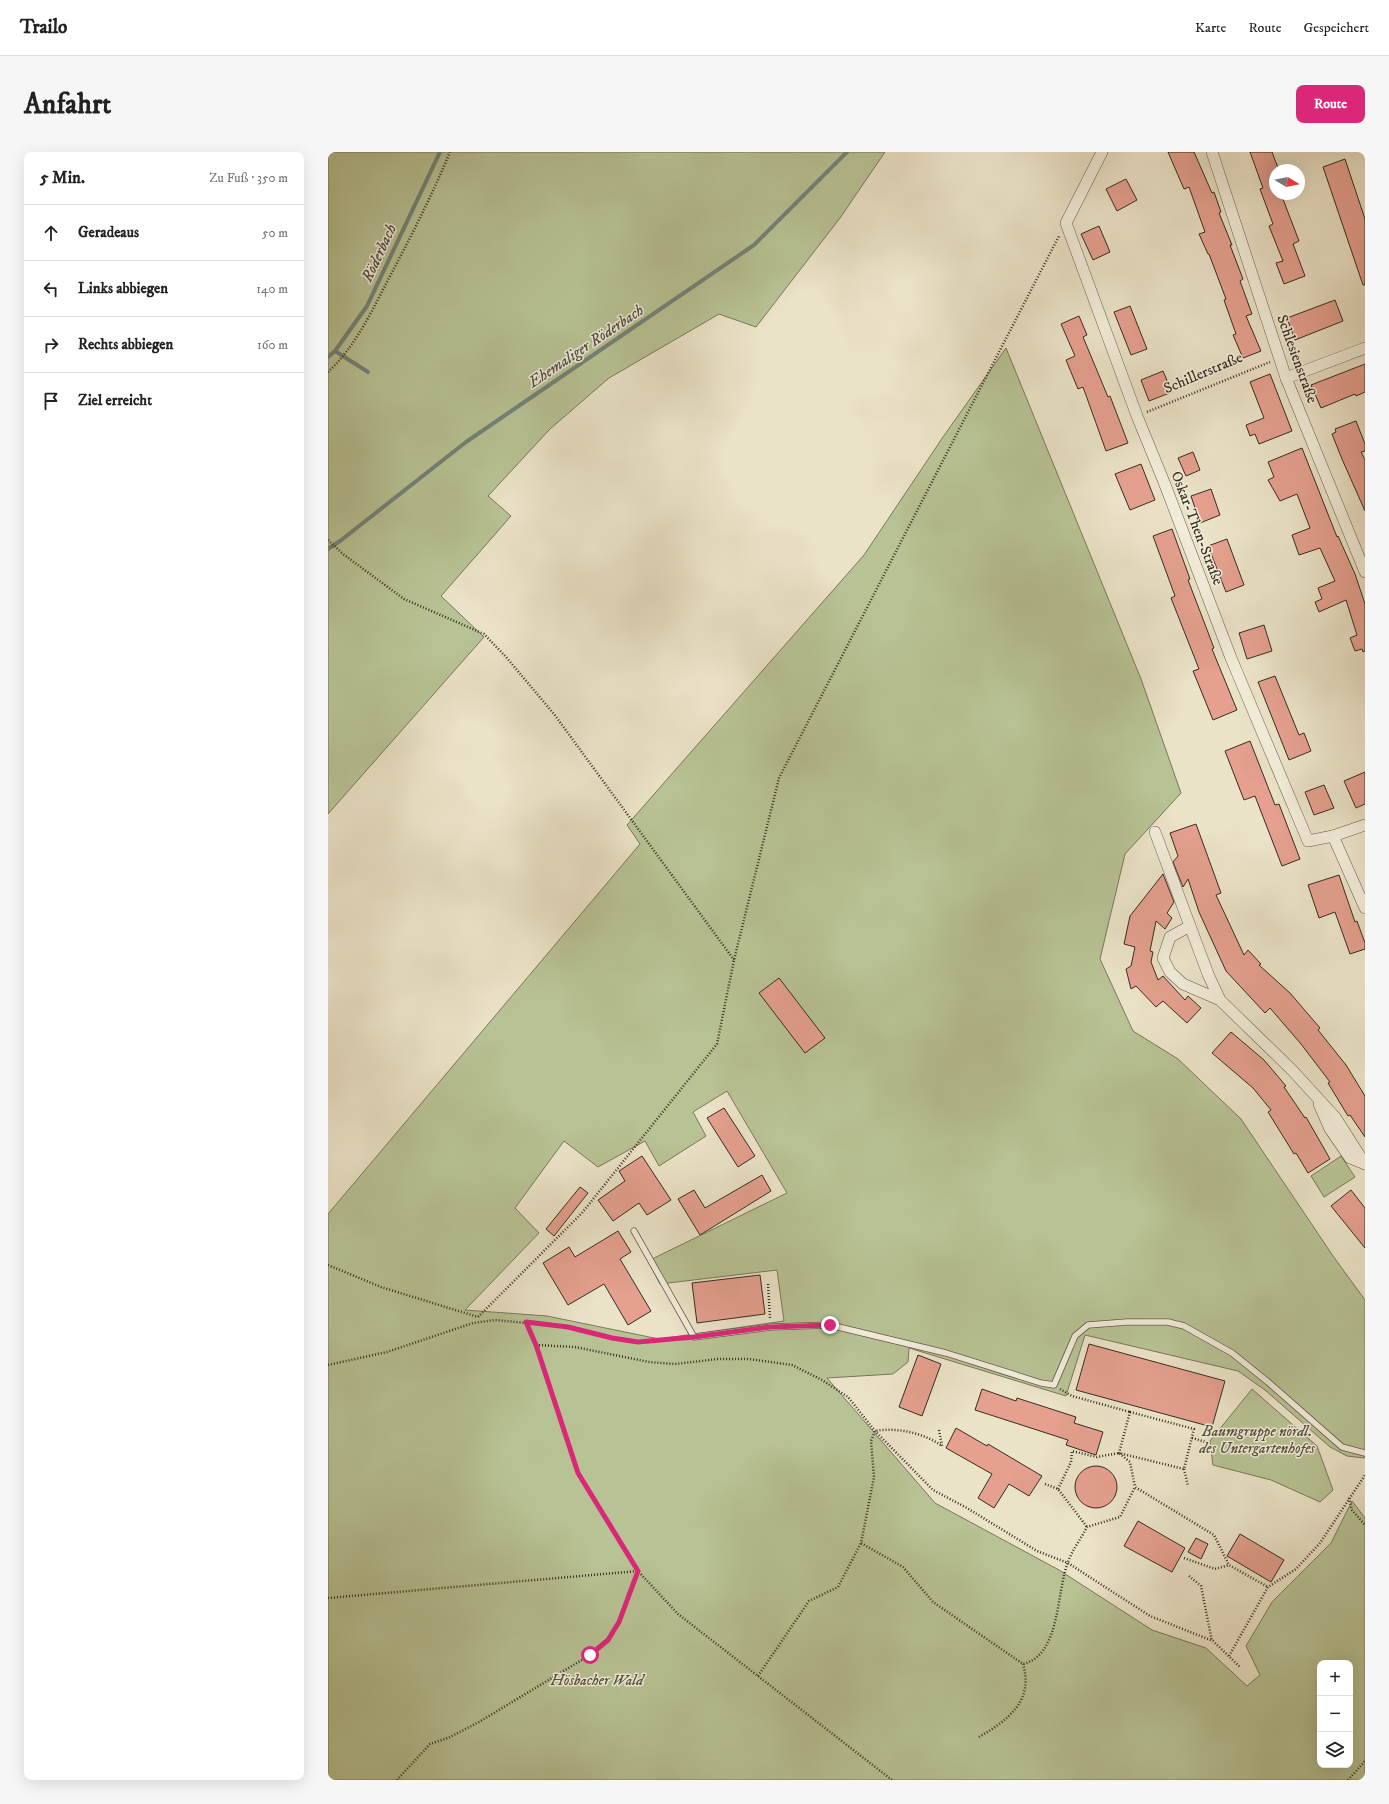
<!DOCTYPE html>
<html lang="de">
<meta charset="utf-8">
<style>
:root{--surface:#fff;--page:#f6f6f6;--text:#222;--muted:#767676;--line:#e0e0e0;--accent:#db2777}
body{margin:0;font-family:"IM FELL DW Pica",serif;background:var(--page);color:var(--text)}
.controls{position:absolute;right:12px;bottom:12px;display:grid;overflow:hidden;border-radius:8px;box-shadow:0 4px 16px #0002}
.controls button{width:36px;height:36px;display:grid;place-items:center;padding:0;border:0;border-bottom:1px solid var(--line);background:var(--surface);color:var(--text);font:20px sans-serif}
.compass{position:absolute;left:941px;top:12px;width:36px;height:36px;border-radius:50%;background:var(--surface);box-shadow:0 4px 16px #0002;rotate:100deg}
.stop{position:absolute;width:12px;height:12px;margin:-9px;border:3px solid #db2777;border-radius:50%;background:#fff}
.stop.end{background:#db2777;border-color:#fff;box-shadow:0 1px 4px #0008}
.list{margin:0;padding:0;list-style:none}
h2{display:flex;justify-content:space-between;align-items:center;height:52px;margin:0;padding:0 16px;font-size:17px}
h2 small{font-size:13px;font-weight:400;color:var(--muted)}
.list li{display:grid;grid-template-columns:26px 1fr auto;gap:12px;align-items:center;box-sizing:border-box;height:56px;padding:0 16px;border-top:1px solid var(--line)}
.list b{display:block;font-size:15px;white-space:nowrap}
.list em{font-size:13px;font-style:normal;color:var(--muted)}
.icon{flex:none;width:22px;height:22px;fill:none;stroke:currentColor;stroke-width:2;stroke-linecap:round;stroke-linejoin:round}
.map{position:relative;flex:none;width:1037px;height:1628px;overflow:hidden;border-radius:8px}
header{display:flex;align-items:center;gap:24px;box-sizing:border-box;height:56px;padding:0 20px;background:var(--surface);border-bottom:1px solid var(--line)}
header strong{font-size:19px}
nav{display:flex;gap:22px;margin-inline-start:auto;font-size:14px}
.intro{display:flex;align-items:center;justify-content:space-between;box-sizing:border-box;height:96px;padding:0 24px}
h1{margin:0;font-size:28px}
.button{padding:10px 18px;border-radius:8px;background:var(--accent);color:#fff;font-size:14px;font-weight:700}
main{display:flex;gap:24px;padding:0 24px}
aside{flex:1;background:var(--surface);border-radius:8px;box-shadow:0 4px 16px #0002}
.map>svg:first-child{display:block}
</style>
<header>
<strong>Trailo</strong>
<nav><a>Karte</a><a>Route</a><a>Gespeichert</a></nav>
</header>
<div class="intro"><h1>Anfahrt</h1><a class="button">Route</a></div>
<main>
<aside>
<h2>5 Min.<small>Zu Fuß · 350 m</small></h2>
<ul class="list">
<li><svg class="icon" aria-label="ahead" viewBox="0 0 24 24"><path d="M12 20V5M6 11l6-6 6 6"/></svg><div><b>Geradeaus</b></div><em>50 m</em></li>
<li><svg class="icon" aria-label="left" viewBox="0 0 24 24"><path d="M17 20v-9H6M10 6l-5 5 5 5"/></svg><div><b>Links abbiegen</b></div><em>140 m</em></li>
<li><svg class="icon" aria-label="right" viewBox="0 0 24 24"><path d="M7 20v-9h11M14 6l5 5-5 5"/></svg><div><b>Rechts abbiegen</b></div><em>160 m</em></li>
<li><svg class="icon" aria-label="arrive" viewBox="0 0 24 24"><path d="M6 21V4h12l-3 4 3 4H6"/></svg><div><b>Ziel erreicht</b></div></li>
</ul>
</aside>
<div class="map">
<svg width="1037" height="1628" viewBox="0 0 1037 1628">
<rect width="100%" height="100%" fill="#ebe3c8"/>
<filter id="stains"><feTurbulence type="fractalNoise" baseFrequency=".005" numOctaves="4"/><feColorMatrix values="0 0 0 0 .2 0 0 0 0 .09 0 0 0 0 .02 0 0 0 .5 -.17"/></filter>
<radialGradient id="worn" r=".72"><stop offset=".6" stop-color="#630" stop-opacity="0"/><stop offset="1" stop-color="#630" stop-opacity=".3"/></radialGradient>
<g fill="#b8c395" stroke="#78785b" fill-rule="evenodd">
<polygon points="0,0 557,0 512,66 428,175 391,162 281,226 222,277 160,344 183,364 113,444 156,485 0,662"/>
<path d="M678,196L813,527L853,641L797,702L772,807L805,879L850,907L913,967L1005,1104L1037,1148V1304L1036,1306L1019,1304L1002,1295L937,1238L910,1219L757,1183L738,1244L581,1196L580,1210L565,1222L499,1226L607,1351L731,1418L824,1478L878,1496L919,1534L932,1523L918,1494L944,1450L1003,1391L1024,1349L1037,1366V1628H0V1062L312,692L299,673L536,403L615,285ZM399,939L459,1041L320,1109L332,1132L449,1118L456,1169L331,1187L219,1164L137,1158L211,1081L187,1056L236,989L270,1015L317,989L331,1014L378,984L365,960ZM992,1511H1022V1613H992Z"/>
<polygon points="1013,1004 1027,1025 996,1045 983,1024"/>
<polygon points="924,1237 989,1294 1005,1338 992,1350 943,1328 885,1313 882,1289"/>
</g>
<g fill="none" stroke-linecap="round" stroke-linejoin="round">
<g stroke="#728479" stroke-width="4">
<polyline points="7,199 40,220"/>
<polyline points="0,205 7,199 39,154 112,0"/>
<polyline points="0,397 12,389 138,290 426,93 519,0"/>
</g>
</g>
<g fill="#e5a08f" stroke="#382c21">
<polygon points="840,0 866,0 884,41 886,40 893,60 891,61 904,93 902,93 915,127 912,129 924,162 918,164 933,199 915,206 905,183 908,182 896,148 898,147 881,102 880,102 871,82 877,80 861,35 856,37"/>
<polygon points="922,0 944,0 950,16 947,17 947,42 953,42 971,89 965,92 977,124 956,132 948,111 955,109 941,74 945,72 932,37 935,36"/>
<polygon points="1017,7 1037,67 1037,133 1035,133 995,15"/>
<polygon points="798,27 809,48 789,59 778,37"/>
<polygon points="771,74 782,100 765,108 753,82"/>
<polygon points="1007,148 1015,169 967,188 959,166"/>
<polygon points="802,154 819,197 803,203 786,160"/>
<polygon points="751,164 759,183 755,185 780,245 782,244 800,291 778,299 755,235 750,237 738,208 747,204 733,172"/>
<polygon points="1037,212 1037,240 1028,244 1027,242 993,256 983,233"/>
<polygon points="835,219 844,240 821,249 813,228"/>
<polygon points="942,222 964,279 931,292 927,282 922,284 918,273 936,266 922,230"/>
<polygon points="1028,269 1037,292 1037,299 1033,300 1037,308 1037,359 1014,307 1004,282 1008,280 1007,277"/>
<polygon points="974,296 1009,385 1010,384 1027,422 1037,452 1037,499 1035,500 1034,497 1027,499 1022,486 1029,483 1018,448 991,460 987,450 994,447 990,436 1007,429 992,396 971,403 964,383 982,376 969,342 952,349 940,328 946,325 940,310"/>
<polygon points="865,300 872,318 858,324 850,306"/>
<polygon points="813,312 827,348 802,358 787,322"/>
<polygon points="883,337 892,363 872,371 863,344"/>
<polygon points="844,377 862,427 860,428 886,496 884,497 909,558 885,568 865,519 871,517 843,446 847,444 825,384"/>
<polygon points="899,387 916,433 898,440 880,394"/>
<polygon points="936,473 944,499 919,507 911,481"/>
<polygon points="947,524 971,583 976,581 983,599 961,608 930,530"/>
<polygon points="922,589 947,653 951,652 972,707 954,714 927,644 916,648 897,599"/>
<polygon points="1037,620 1037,652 1028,656 1016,629"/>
<polygon points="996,633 1006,656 986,663 977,640"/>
<polygon points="868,672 893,741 888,743 916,803 920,798 933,812 931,813 962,841 992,876 990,878 1018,913 1037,944 1037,985 1022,963 1020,964 1000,931 1002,930 973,892 942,856 937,861 898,819 871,760 860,727 855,735 845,710 850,704 842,681"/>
<polygon points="835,722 846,750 839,761 844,766 837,777 828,769 822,799 825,800 823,810 830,828 835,824 857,848 860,844 873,856 859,871 835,849 828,855 808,834 803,837 798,817 803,814 807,795 796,792 802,764"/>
<polygon points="1011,723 1027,770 1029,769 1037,791 1037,797 1022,802 1007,760 991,766 980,733"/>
<polygon points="451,826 497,886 477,901 431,841"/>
<polygon points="903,880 936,908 958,934 956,935 977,966 978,965 1002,1007 980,1021 968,1001 966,1002 940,960 943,958 925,936 884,901"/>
<polygon points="396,956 427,1004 410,1015 379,966"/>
<polygon points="314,1004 343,1048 319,1063 311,1051 285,1069 270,1048 297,1029 291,1019"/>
<polygon points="434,1023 443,1039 372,1083 350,1047 366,1038 377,1056"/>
<polygon points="252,1035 260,1041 226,1084 218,1077"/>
<polygon points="1023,1038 1037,1056 1037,1096 1003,1054"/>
<polygon points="290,1079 303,1100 292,1107 323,1159 300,1173 276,1132 240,1153 215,1111 241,1095 247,1105"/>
<polygon points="432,1123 437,1162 369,1171 364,1131"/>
<polygon points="761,1192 897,1229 884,1275 748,1238"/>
<polygon points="590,1203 613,1212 594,1264 571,1255"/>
<polygon points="654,1237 688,1249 689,1246 748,1265 746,1271 775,1280 768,1303 738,1293 740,1288 647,1258"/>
<polygon points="628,1276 659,1294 660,1292 714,1324 701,1344 681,1332 666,1356 650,1346 664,1322 618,1296"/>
<circle cx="768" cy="1335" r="21"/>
<polygon points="810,1369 857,1396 844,1420 796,1394"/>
<polygon points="912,1382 956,1408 943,1430 899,1404"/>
<polygon points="868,1386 880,1392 873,1407 860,1400"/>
</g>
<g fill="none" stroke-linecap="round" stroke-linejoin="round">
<defs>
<polyline id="service" points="306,1079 366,1185 443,1175 502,1173 618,1201 713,1231 726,1233 747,1184 760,1173 799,1170 840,1170 856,1174 904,1201 940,1230 1014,1295 1037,1301"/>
<g id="minor">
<polyline points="774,0 738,71 809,264 836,330 903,506 980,689 1005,684 1037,756"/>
<polyline points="884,0 958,226 1037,420"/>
<polyline points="958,226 1037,196"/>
<polyline points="827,680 862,774"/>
<polyline points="1005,684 1037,673"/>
<polyline points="892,848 880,822 862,774 842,785 835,806 842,820 855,832 892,848 964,918 1007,965 1037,1012"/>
<polyline points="991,952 1002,977 1022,1006 1037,1012"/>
</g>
</defs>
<use href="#service" stroke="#655a4b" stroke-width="7"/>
<use href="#minor" stroke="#655a4b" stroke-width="12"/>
<g stroke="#382c21" stroke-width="2.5" stroke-dasharray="1 2" stroke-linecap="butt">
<path d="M0,220C27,195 44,159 61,126C83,85 104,43 122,0"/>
<polyline points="819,260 942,210"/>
<polyline points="0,388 15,402 76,447 156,482 178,505 226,562 406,808"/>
<polyline points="0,1113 53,1135 150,1165 254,1061 389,892 406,808 451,626 731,84"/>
<polyline points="440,1132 442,1166"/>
<polyline points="198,1170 208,1193 250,1321 310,1419 350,1462 564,1628"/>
<polyline points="208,1193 247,1195 321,1210 347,1212 390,1207 421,1207 464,1213 494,1228 520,1245 547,1279 605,1338 639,1356 709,1399 740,1411 822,1464 885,1489 912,1515"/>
<polyline points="0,1213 59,1200 145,1171 167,1168 240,1175 284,1186 310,1190 357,1186"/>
<polyline points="732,1237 744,1244 802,1260"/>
<polygon points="802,1260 866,1277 856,1317 791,1301"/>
<path d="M611,1278L614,1294C596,1281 569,1275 547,1279L543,1289L546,1325L533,1391L575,1415L605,1450L695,1512C733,1503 728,1440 740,1410C744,1398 753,1387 759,1375L792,1365L807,1335L886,1383L901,1413"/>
<polyline points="864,1286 878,1290"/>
<polyline points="856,1317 860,1334"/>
<polyline points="717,1332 730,1337 759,1375"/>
<polyline points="730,1337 743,1310 744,1299 769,1305 791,1301 802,1310 807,1335"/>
<polyline points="1021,1346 1024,1358 1037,1373"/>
<polyline points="856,1406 887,1417 901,1413 940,1435"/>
<polyline points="861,1424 873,1434 884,1489"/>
<polyline points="0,1446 310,1419"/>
<polyline points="901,1504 940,1435 968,1417 992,1391 1037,1323"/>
<polyline points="430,1524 481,1449 510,1435 533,1391"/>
<path d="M651,1585C680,1568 706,1549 695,1512"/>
<polyline points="69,1628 102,1592 120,1586 151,1570 262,1503 280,1488 291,1470 310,1419"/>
<polyline points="1020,1628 1037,1609"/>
</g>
<use href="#service" stroke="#f2eddb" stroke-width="5.5"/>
<use href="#minor" stroke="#f2eddb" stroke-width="11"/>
</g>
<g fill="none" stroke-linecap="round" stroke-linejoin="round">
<polyline stroke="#db2777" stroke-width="5" points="262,1503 280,1488 291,1470 310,1419 250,1321 208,1193 198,1170 240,1175 284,1186 310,1190 366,1185 442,1175 502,1173"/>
</g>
<g text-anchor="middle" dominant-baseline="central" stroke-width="3" stroke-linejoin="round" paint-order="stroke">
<g font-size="15" fill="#382c21" stroke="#f2eddb">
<text transform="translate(969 207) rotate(70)">Schlesienstraße</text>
<text transform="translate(875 221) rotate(-23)">Schillerstraße</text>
<text transform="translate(869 376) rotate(69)">Oskar-Then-Straße</text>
</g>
<g font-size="15" font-style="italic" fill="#58523e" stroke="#f2eddb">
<text x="929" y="1279">Baumgruppe nördl.<tspan x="929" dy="17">des Untergartenhofes</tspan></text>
<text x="269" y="1528">Hösbacher Wald</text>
</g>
<g font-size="16" font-style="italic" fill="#505046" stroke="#f2eddb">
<text transform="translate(51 101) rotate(-65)">Röderbach</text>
<text transform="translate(258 194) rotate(-34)">Ehemaliger Röderbach</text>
</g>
</g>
<rect width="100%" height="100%" filter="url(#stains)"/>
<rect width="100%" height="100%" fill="url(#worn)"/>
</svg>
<div class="controls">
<button>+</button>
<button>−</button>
<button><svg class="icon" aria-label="layers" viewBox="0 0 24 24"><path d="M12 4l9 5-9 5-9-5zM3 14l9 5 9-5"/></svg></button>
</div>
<svg class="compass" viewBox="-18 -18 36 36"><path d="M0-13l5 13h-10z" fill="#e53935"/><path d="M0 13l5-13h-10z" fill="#767676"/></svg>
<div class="stop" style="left:262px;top:1503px"></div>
<div class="stop end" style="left:502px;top:1173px"></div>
</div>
</main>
